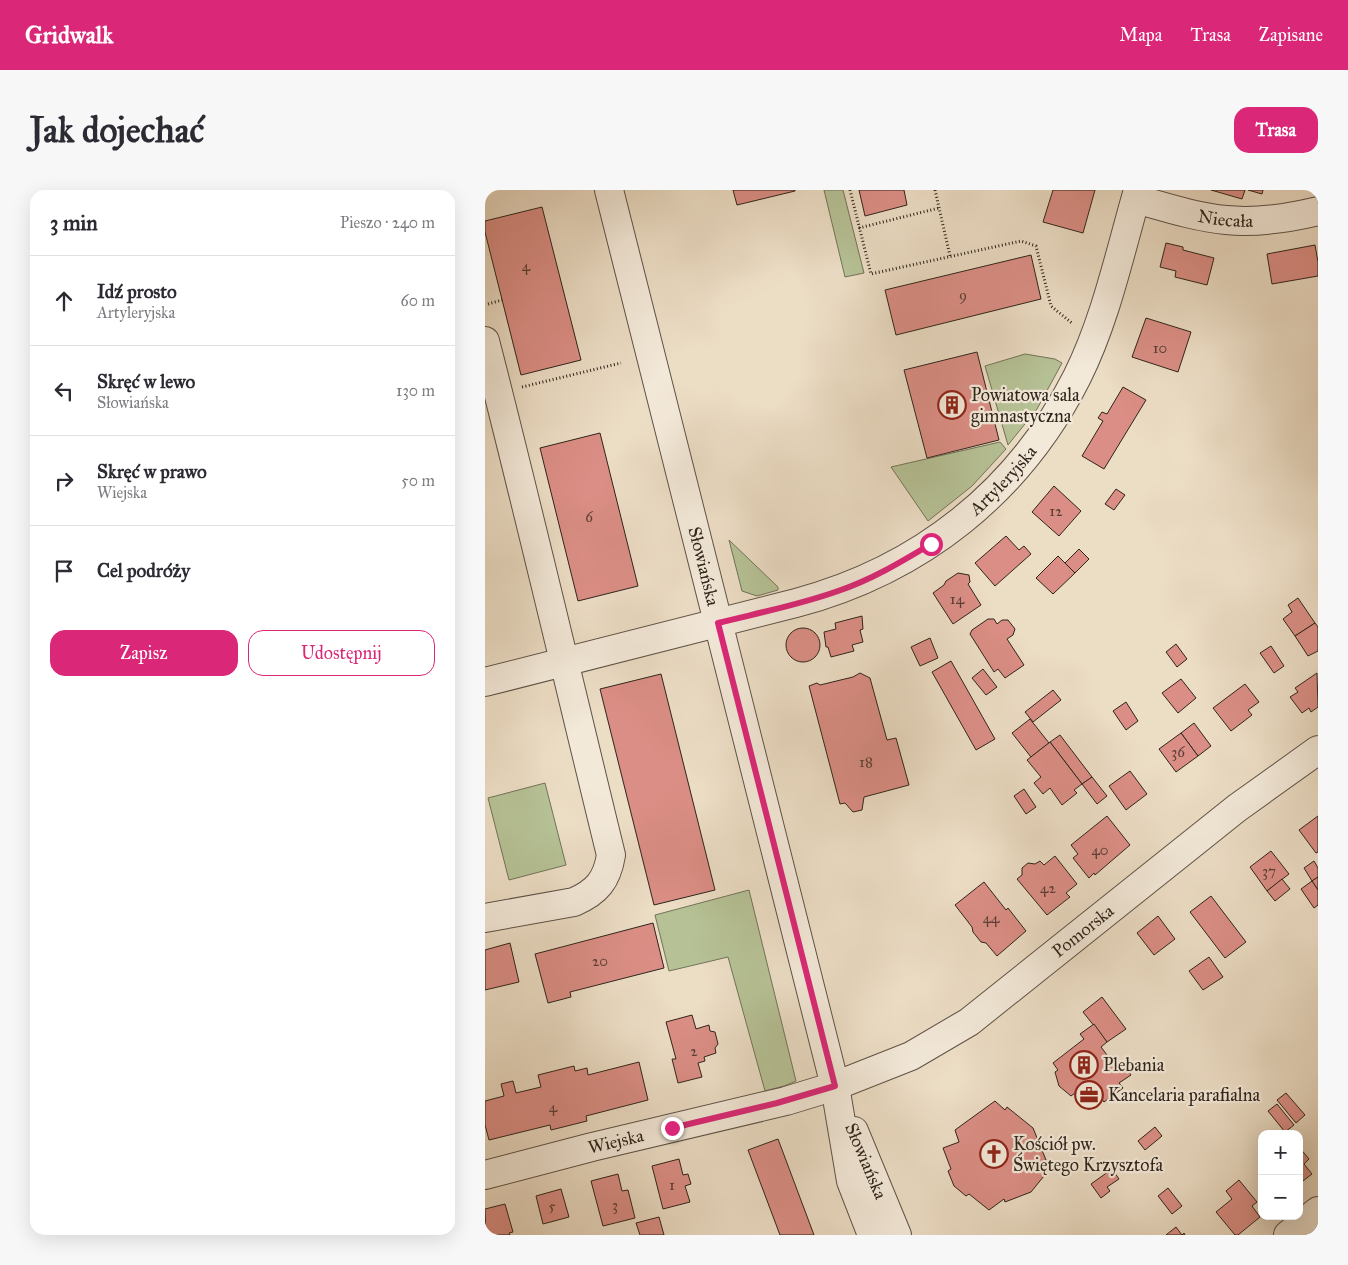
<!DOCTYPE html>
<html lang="pl">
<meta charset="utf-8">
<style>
:root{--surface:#fff;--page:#f7f7f7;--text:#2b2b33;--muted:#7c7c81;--line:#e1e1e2;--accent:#db2777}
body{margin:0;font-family:"IM FELL Great Primer",serif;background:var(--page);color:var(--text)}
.controls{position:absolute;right:15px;bottom:15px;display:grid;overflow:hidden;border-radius:10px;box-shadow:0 5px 20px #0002}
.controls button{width:45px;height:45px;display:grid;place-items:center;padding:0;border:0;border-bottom:1px solid var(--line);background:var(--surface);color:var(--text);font:25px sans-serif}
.stop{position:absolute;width:15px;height:15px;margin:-11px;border:4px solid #db2777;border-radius:50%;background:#fff}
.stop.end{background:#db2777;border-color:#fff;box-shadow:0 1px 5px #0008}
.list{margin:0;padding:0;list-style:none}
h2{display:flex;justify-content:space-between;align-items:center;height:65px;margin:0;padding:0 20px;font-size:21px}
h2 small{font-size:16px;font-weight:400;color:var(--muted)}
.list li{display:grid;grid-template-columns:32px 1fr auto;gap:15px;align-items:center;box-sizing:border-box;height:90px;padding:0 20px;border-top:1px solid var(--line)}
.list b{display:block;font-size:19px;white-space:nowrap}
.list p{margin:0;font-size:16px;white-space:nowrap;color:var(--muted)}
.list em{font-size:16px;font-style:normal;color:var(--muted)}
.actions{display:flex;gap:10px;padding:15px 20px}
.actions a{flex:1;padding:11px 0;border:1px solid var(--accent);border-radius:15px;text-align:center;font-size:18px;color:var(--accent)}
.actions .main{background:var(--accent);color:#fff}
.icon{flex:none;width:28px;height:28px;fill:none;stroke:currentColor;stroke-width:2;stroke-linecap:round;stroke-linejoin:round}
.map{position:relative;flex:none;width:833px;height:1045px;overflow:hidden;border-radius:15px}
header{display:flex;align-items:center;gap:30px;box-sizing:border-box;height:70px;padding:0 25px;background:var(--accent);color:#fff}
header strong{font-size:24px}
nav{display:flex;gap:28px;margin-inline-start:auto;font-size:18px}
.intro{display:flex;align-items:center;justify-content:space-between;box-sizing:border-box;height:120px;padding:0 30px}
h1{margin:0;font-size:35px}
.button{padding:12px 22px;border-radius:15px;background:var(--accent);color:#fff;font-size:18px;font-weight:700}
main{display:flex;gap:30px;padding:0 30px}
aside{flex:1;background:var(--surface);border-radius:15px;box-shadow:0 5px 20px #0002}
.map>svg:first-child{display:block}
</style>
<header>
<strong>Gridwalk</strong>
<nav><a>Mapa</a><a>Trasa</a><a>Zapisane</a></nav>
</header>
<div class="intro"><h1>Jak dojechać</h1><a class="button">Trasa</a></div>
<main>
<aside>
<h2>3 min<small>Pieszo · 240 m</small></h2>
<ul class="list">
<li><svg class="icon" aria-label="ahead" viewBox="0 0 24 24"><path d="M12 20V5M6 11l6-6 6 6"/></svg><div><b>Idź prosto</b><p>Artyleryjska</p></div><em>60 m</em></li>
<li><svg class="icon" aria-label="left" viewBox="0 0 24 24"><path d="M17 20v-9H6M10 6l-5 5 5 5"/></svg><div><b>Skręć w lewo</b><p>Słowiańska</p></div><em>130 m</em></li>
<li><svg class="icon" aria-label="right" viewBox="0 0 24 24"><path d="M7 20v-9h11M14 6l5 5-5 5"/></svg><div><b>Skręć w prawo</b><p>Wiejska</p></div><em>50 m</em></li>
<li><svg class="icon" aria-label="arrive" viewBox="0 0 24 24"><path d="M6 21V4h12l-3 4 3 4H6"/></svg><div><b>Cel podróży</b></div></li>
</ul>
<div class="actions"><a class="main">Zapisz</a><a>Udostępnij</a></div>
</aside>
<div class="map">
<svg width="833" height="1045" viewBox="0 0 833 1045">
<rect width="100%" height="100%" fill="#ecddc5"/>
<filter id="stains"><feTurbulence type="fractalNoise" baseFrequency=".004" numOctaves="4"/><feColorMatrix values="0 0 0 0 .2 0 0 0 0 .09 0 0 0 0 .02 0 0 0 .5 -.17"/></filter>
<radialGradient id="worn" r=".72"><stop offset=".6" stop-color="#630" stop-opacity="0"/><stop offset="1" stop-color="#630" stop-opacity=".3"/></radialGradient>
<g fill="#b6c296" stroke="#727358">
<polygon points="339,0 358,0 379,83 360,87"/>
<polygon points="540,164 570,169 577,173 552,219 523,255 500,176"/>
<polygon points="515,252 521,259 487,296 443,331 406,277"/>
<polygon points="244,350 293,397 293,400 272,406 257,401"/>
<polygon points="60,593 81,675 24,690 3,608"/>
<polygon points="264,700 311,891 299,896 280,901 243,767 184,781 170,725"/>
</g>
<g fill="#db8e85" stroke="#2e241b">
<polygon points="248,0 310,0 310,1 252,15"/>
<polygon points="374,0 419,0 422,15 380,26"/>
<polygon points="568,0 610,0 598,43 558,32"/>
<polygon points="726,0 760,0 757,9"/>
<polygon points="763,0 778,0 777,4"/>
<polygon points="57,17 96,170 36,185 0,42 0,31"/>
<polygon points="681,53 698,57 698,60 729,68 722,95 690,87 691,81 675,77"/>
<polygon points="830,55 833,72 833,86 787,94 782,64"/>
<polygon points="546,65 556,109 411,145 400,100"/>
<polygon points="661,128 706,142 693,182 647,167"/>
<polygon points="492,162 514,250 442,268 419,180"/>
<polygon points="638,197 661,210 619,279 597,266 618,231 613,228 617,222 622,224"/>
<polygon points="115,243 153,396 93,411 55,258"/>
<polygon points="569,296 596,321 574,346 547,322"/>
<polygon points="631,299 640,305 629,320 620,314"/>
<polygon points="521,346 534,360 539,356 546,364 510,396 490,373"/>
<polygon points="594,359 604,369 590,383 580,373"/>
<polygon points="573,366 590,383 568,404 551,388"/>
<polygon points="473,383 484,385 485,392 483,394 496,415 468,434 448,403 459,395 461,391"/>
<polygon points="813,408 830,433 810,446 798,429 807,422 803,415"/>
<polygon points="377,426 378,439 375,440 378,452 367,455 369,461 346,467 343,457 341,457 339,442 351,439 350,433"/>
<polygon points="503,429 509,429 512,434 517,430 523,430 530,439 528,445 522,449 539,475 520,488 513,479 509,482 485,444 487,440"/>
<polygon points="830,433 833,437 833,461 823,466 810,446"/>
<circle cx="318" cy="455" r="17"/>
<polygon points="445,448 453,468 435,476 426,457"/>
<polygon points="691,454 702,469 692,477 681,462"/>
<polygon points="786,456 799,476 789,483 775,463"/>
<polygon points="466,471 510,549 491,560 447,482"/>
<polygon points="498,479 512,497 501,505 487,488"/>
<polygon points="375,483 385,488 402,550 411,548 424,595 379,607 377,620 368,622 360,613 355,614 324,496 332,493 335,495 368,487"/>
<polygon points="832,483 833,517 826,522 824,518 817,523 805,507 813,502 810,498"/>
<polygon points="176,484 230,700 169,715 115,499"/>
<polygon points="696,489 711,508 693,523 677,503"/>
<polygon points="760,494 774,512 763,520 767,525 746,541 728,518"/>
<polygon points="568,500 576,510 548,532 540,522"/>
<polygon points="641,512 653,531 641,540 628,521"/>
<polygon points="545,529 564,553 546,567 527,543"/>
<polygon points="709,533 726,556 713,566 696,543"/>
<polygon points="696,543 713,566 691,582 674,559"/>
<polygon points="575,545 607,587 597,594 565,552"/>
<polygon points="565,552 597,594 589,600 592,603 577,615 565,598 558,604 549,593 556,587 542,570"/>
<polygon points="645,581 662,604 641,620 624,596"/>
<polygon points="607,587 622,606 612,614 597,594"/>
<polygon points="539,599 551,617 541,624 529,606"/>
<polygon points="622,626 645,655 610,685 609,683 604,688 588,668 593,664 586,655"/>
<polygon points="833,626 833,662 831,663 814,640"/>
<polygon points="786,661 804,684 782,701 765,677"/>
<polygon points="570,666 592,694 581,703 585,707 562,725 532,689 537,685 537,678 543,673 550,674 555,671 559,675"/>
<polygon points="829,671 833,678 833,687 827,691 819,678"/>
<polygon points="833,687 833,700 827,691"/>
<polygon points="797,689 805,699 790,711 782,701"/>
<polygon points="827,691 833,700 833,715 829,718 816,699"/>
<polygon points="499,692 521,720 523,718 541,741 512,766 501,753 496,752 488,742 487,737 470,715"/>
<polygon points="726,706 761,752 740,768 705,722"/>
<polygon points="673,726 690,749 669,765 652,743"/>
<polygon points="168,733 179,778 85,802 86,807 63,813 50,764"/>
<polygon points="25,753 34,792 0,800 0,760"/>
<polygon points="724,767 738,787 718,800 704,781"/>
<polygon points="617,807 641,839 622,852 598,822"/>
<polygon points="207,825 211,839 224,835 225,841 230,842 233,854 230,858 231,863 219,867 220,871 213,873 217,887 193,893 187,869 191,869 181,832"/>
<polygon points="609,834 622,852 616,857 631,877 637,872 646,885 634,893 638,898 619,912 616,908 601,918 590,903 586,906 574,896 570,882 573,880 568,873 599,849 595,844"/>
<polygon points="154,872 163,910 101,926 102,931 66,940 65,935 4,950 0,935 0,911 19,906 16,894 28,891 31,903 56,897 53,885 89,876 90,881 102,878 103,885"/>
<polygon points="801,903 820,925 811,933 792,910"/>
<polygon points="510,911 520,920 522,917 548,938 561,970 557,971 563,981 546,1002 520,1012 519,1009 504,1020 484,1004 481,1006 469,996 463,981 466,979 458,958 474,952 470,940"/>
<polygon points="792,914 809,935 800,942 783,921"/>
<polygon points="670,937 677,946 660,960 653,951"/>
<polygon points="293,949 329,1045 295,1045 263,960"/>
<polygon points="814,957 824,969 819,974 827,984 814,994"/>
<polygon points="194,969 198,985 203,984 206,994 200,996 205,1012 178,1019 167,976"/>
<polygon points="627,979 634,989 622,997 625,1001 616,1008 606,994"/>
<polygon points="133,984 137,1001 143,1000 150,1028 118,1036 106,991"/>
<polygon points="754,990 772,1012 767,1016 775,1027 753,1045 750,1045 731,1022 747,1009 741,1001"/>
<polygon points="683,998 697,1016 687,1024 673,1006"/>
<polygon points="76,999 84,1027 58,1034 51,1006"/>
<polygon points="20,1014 28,1042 24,1043 25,1045 1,1045 0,1019"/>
<polygon points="174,1027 179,1045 155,1045 151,1033"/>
<polygon points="691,1037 697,1045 699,1043 700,1045 681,1045"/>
</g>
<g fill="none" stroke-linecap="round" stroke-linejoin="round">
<defs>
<g id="minor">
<path id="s1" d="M124,0L350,896L366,991L387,1045"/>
<path id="s2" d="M651,9C680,17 710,27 741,30C771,33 804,28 833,21"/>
<path d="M0,151C44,322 84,494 126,665C122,690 112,702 89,712L0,728"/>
<path id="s3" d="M0,492L311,413C435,380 534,302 592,187C621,129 635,62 653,0"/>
<polyline points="369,941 412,1045"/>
<path id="s4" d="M0,985L107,957L301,911L350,896L426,866L484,832L752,618L833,560"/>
<polyline points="803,1045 833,1021"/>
</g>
</defs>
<use href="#minor" stroke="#5e5246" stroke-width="30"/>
<g stroke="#2e241b" stroke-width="3" stroke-dasharray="1 2.5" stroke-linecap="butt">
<polyline points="365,0 386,84 536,51 551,56 566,116 588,134"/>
<polyline points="450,0 465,66"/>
<polyline points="374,38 454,18"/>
<polyline points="3,114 17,110"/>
<polyline points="37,197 136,173"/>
</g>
<use href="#minor" stroke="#f3e9d9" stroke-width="28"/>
</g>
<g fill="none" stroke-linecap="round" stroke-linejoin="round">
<path stroke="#db2777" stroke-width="6" d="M187,938L292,913L350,896L233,433C273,423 314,415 353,401C386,390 416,372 446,354"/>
</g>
<defs>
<symbol id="building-ring" viewBox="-11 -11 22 22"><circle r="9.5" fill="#f3e9d9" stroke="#8f2418" stroke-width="1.5"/><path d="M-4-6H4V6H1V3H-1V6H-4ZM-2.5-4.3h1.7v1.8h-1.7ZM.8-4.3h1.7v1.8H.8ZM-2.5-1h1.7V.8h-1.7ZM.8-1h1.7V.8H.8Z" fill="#8f2418"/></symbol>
<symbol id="office-ring" viewBox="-11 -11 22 22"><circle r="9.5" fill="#f3e9d9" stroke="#8f2418" stroke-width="1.5"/><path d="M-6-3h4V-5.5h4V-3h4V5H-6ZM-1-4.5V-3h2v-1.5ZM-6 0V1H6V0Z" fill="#8f2418"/></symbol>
<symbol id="church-ring" viewBox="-11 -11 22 22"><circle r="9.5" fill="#f3e9d9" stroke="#8f2418" stroke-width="1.5"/><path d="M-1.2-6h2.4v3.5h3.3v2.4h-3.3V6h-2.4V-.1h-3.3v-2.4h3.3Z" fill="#8f2418"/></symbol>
</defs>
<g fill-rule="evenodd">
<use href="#building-ring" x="451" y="199" width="32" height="32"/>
<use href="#building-ring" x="583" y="859" width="32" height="32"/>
<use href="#office-ring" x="588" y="889" width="32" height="32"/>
<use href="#church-ring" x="493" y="948" width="32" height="32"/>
</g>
<g text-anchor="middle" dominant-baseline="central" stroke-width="4.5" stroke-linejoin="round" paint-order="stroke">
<g font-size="15" fill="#593e36">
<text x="41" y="76">4</text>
<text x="478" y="105">9</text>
<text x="675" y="158">10</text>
<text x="571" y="321">12</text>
<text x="104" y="327">6</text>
<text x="472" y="409">14</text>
<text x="693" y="562">36</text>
<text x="381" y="572">18</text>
<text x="615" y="660">40</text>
<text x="784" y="681">37</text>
<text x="563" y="698">42</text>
<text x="506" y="728">44</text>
<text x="115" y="771">20</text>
<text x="209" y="861">2</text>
<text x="68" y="917">4</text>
<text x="187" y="995">1</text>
<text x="130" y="1015">3</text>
<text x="67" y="1016">5</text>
</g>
<g font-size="18" fill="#2e241b" stroke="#f3e9d9">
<text stroke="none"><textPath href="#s2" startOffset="92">Niecała</textPath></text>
<text stroke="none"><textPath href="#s3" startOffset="565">Artyleryjska</textPath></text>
<text stroke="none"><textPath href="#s1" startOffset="388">Słowiańska</textPath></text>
<text stroke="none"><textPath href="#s4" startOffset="656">Pomorska</textPath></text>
<text stroke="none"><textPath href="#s4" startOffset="135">Wiejska</textPath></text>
<text transform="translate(381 971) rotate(67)">Słowiańska</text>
</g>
<g font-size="18" fill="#2e241b" stroke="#f3e9d9" text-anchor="start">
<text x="486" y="205">Powiatowa sala<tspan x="486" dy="21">gimnastyczna</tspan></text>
<text x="618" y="875">Plebania</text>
<text x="623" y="905">Kancelaria parafialna</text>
<text x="528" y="954">Kościół pw.<tspan x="528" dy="21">Świętego Krzysztofa</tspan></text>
</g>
</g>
<rect width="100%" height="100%" filter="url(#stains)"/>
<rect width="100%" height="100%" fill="url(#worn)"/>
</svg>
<div class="controls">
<button>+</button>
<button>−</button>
</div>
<div class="stop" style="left:446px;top:354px"></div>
<div class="stop end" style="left:187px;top:938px"></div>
</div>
</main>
